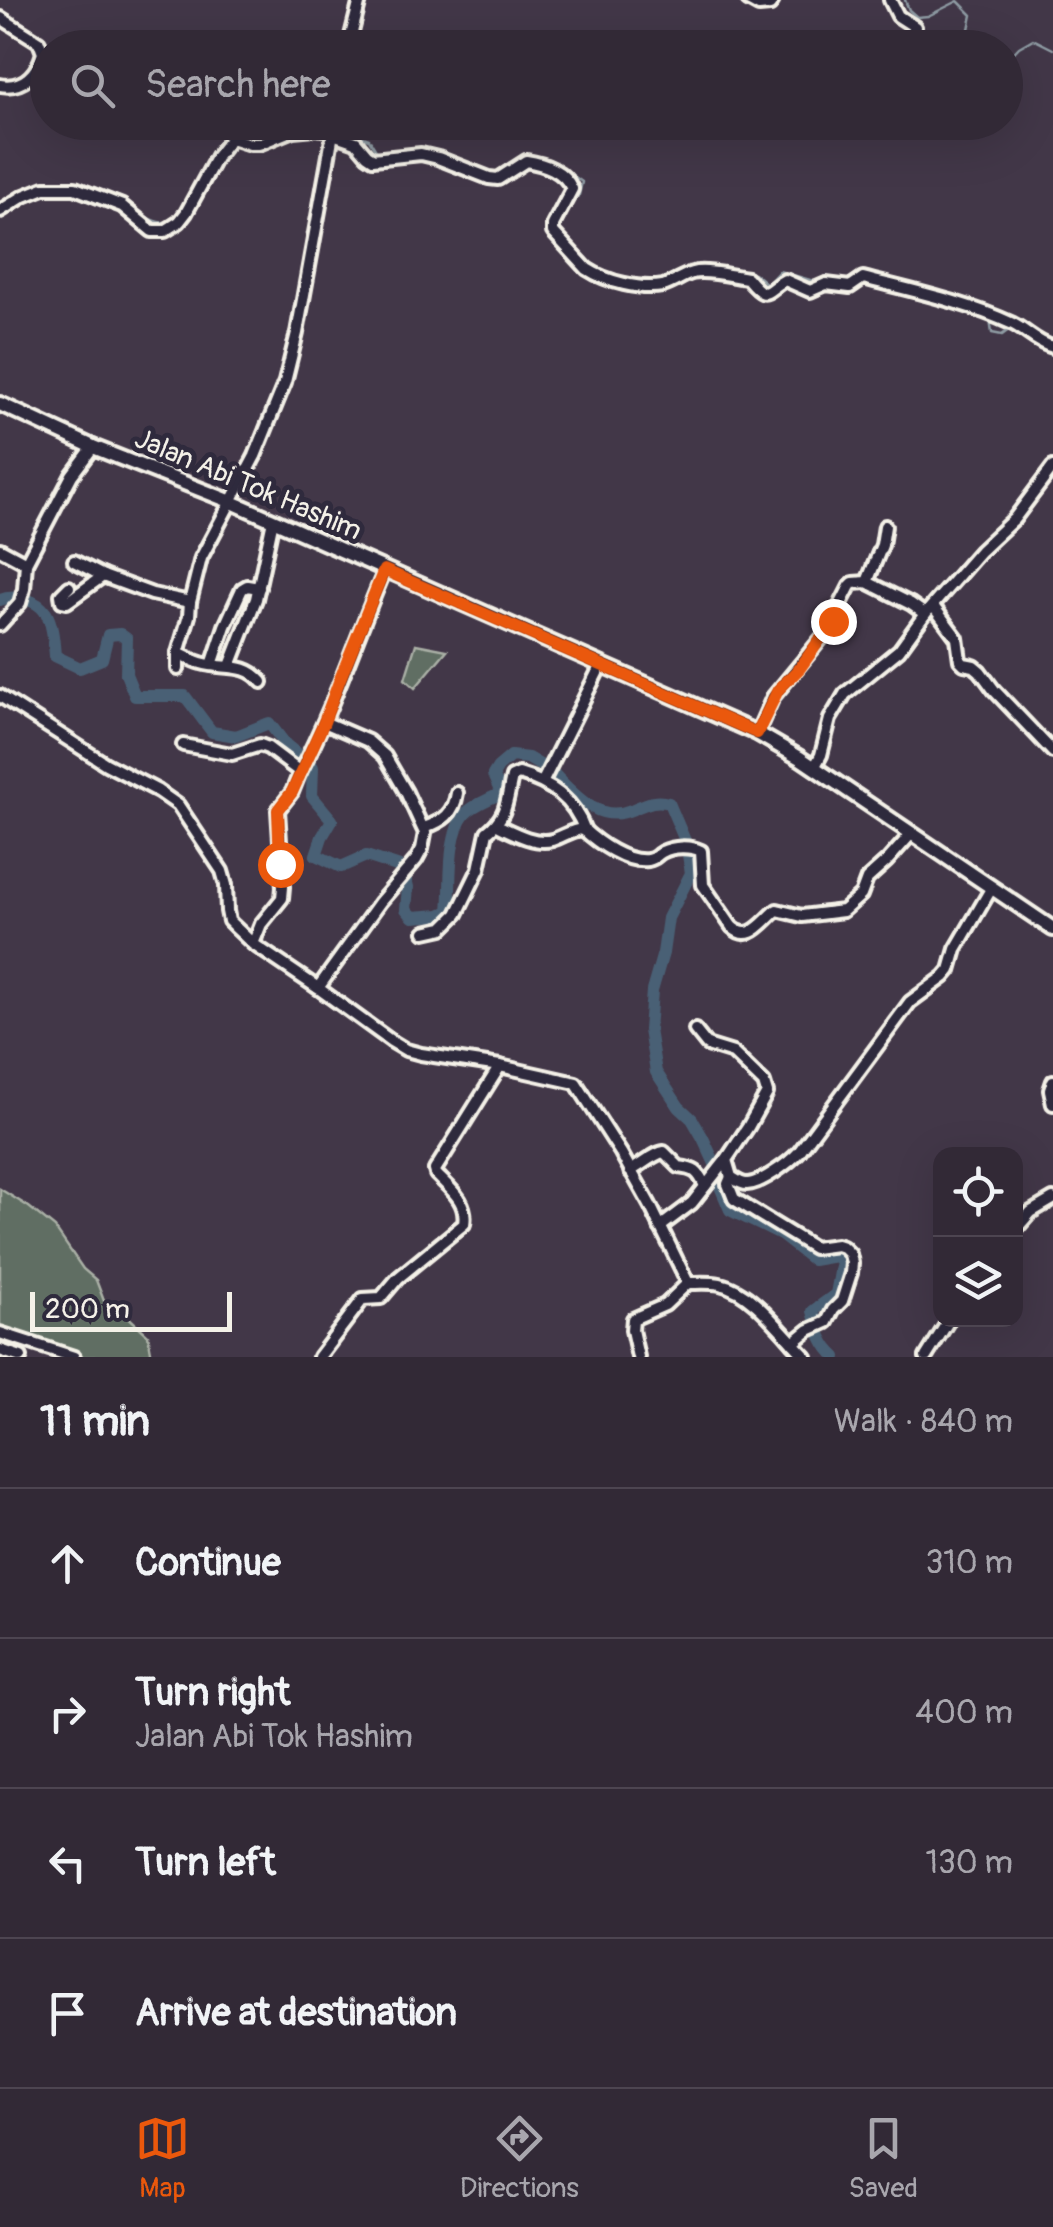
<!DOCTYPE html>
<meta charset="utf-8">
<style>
:root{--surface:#322936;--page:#3d3542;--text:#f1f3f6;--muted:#a8a6ad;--line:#4d4551;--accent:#ea580c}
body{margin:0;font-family:Pangolin,sans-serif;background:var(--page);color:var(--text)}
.controls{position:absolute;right:30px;bottom:30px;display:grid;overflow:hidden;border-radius:20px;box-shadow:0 10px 40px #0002}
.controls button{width:90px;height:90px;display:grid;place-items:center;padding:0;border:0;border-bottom:2px solid var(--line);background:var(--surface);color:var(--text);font:50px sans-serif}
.scale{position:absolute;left:30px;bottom:25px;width:202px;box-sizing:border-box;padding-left:10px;border:5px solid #f4f1e8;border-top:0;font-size:28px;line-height:35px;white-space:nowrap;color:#f4f1e8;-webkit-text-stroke:8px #2f2a3d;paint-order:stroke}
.stop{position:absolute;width:30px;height:30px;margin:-22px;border:8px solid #ea580c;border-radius:50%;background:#fff}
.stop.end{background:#ea580c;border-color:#fff;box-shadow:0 2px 10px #0008}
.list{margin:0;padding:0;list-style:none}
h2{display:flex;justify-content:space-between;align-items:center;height:130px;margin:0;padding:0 40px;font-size:42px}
h2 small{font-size:32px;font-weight:400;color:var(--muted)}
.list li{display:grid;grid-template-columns:65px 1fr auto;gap:30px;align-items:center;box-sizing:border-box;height:150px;padding:0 40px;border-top:2px solid var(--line)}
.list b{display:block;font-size:38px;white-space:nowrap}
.list p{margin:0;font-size:32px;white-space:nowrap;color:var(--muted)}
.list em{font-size:32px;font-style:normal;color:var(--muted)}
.icon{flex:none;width:55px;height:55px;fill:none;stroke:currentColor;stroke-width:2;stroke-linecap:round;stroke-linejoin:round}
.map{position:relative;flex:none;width:1053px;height:1357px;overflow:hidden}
.search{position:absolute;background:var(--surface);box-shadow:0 10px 40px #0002;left:30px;right:30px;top:30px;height:110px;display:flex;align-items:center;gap:25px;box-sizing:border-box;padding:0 35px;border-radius:55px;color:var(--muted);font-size:38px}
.sheet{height:730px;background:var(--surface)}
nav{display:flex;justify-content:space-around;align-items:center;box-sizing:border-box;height:140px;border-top:2px solid var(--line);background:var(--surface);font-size:28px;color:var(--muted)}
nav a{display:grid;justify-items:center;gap:5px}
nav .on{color:var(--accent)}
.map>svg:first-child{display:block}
</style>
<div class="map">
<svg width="1053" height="1357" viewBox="0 0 1053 1357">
<rect width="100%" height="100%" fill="#423748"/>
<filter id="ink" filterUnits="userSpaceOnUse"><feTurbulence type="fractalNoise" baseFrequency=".01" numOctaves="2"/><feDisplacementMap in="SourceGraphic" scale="20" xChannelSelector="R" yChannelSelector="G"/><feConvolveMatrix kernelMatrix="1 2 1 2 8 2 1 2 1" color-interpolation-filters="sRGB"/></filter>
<g filter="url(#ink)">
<g fill="#606e63" stroke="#aab0a6" stroke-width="2.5">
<polygon points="416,644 447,650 415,688 405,679"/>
<polygon points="0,1189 29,1207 55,1228 83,1269 96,1280 104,1301 123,1312 148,1335 152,1357 75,1357 0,1333"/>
</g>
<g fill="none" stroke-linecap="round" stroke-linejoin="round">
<g stroke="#8e9ba3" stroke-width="2.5">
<polyline points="905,0 909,10 917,17 928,16 958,1 972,15 965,48"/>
<polyline points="1006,61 1019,47 1033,39 1053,49"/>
<polyline points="318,122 326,124"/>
<polyline points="345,131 369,139 378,154"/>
<polyline points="270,134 303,122"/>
<polyline points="226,136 230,130 254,140 263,138"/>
<polyline points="530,156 553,161 582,182 579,195 564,214"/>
<polyline points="449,157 493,174"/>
<polyline points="50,183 78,182 123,202"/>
<path d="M133,209C150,219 162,230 178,215"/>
<path d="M559,224L560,232C573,242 582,255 595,266C607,276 641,282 657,281"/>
<polyline points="746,273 754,273 767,284 779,271 817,282"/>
<polyline points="876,286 941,303"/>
<polyline points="986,318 990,320 992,333 1002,335 1010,329"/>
</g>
<g stroke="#4a6175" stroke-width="12">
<path d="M0,600C14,594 37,599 46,613C53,624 54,644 55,656L80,668L102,659L108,635L120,634L127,639L126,674L135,696H185L212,732L236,736L269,723L286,745L313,767L312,796L332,820L322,837L316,855L341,867L366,856L403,868L408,887L406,909L413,917L440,915L449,911C452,883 446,837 465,814C473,805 490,799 501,793L493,775L498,767L511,756L528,758L545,768"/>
<path d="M552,772C574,794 598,824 631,810C646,804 654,799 669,803L686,843L691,873L668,918L663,953L652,991L649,1030L656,1072L679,1107L692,1119L703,1138L716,1166L721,1189L730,1210L781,1235L813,1260L836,1256L842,1261L836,1294L813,1311C818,1329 821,1344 836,1357"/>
</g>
<defs>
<g id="minor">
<polyline points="748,0 759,6 770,5 773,0"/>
<polyline points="890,0 898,16 915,27"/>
<polyline points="348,48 360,0"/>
<path d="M0,85C23,89 37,74 43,53L39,42L1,18"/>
<path d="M333,134L356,142L367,155L373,159L421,154L438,158L489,178L498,179L526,161C544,164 564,170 572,189L553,225V232L587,269C607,282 640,290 663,286C673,283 682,276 692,273C705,269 733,276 747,278C768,303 764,291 785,280L810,291L826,284L850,287L863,278C913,291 966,302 1013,324C1027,331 1037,343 1053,347"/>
<polyline points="0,211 24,196 44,188 75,188 122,206 152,231 165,231 179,222 186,213 217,156 231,138 250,144 259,144 293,130 315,128 333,130"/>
<polyline points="885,526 882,545 867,582 911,604 925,614"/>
<polyline points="0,549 26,563"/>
<polyline points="74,561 103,576"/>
<polyline points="69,587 61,595 62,601 67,602 103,576 152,594 190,602"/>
<polyline points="933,606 957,638 960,660 964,664 974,666 980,671 994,690 1053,752"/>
<polyline points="0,625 20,603 24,589 26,563 72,475 93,447"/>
<path d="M178,653C186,657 193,661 201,663C224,670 245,661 262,682"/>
<polyline points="212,665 225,626 242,589 247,586 259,588"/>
<polyline points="230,666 256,599 273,520"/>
<polyline points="178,669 178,653 189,616 190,602 201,558 255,456 285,382 297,333 335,122"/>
<polyline points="0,696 106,764 158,791 178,805 222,871 226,885 227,911 229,921 234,926 253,944 318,988 391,1041 406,1050 421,1054 500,1066 576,1083 621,1153 650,1205 688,1283"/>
<polyline points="757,733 773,697 826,633 850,586 853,583 867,582"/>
<path d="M183,745L232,754L260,745L268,748L300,772C334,707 356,637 385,570"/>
<polyline points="814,768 821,755 830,719 845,694 899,650 925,614 980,551 1014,519 1053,467"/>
<polyline points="543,781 601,665"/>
<path d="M497,825C512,832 535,845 552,840C564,836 571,830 583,829C598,843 626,863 648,860C657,858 655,856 662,852C674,846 690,846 701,851L703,885L732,927C750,944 763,921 777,910L802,916L843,911L861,895L867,879L887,861L912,833"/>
<path d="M424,828C443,821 454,814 457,793"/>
<path d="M425,932L443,928L457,914L479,869L487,832C508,815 506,802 512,777L519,774C550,783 574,799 585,831"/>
<polyline points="253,944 261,924 282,898 283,887 278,810 292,792 300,772"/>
<polyline points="318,988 380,902 416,860 422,849 425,833 406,792 385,756 368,741 324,722"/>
<path d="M695,1030L707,1045L733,1053L764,1083L767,1093L748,1127L726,1160L731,1177C736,1180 741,1184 747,1184C761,1184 790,1162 799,1152L910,1002L944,977L950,970L956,949L991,889"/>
<polyline points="1053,1081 1050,1090 1053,1104"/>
<path d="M630,1171C641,1166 654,1153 664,1152L679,1167C695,1169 698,1171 705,1186"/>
<polyline points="731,1177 728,1184 734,1199 814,1248 837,1245 843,1247 850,1254 852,1263 851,1273 842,1301 833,1310 827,1322 809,1330 793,1343"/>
<polyline points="660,1227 692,1203 726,1160"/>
<polyline points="1016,1229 1031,1212 1053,1199"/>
<polyline points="0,1333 74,1357"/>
<polyline points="0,1350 21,1357"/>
<path d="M319,1357L363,1299L381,1298L398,1278L464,1224C468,1201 450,1189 436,1174L435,1170L500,1066"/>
<path d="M638,1357L632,1330L633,1319L665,1305L688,1283C698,1283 710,1282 720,1284C753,1291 783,1334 806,1357"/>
<polyline points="926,1357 949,1320"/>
</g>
<polyline id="major" points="0,404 93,447 232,502 757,733 800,758 1053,929"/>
</defs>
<use href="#minor" stroke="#f4f1e8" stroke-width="18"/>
<use href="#major" stroke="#f4f1e8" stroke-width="20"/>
<use href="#minor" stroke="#2f2a3d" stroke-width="10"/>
<use href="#major" stroke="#2f2a3d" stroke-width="12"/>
</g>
</g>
<g fill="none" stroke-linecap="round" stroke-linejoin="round" filter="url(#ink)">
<polyline stroke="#ea580c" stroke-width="12" points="280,864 278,810 292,792 324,722 340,679 384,570 757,733 778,690 800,668 833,621"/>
</g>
<g text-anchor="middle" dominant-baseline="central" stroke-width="10" stroke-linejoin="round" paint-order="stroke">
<g font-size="28" fill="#f4f1e8" stroke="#2f2a3d">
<text transform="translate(248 485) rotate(23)">Jalan Abi Tok Hashim</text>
</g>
</g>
</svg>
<div class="controls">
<button><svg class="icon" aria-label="locate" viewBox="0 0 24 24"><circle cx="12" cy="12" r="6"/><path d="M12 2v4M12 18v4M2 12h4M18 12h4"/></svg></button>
<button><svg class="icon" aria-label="layers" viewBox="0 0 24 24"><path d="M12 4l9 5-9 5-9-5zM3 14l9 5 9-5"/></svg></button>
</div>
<div class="scale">200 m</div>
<div class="stop" style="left:280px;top:864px"></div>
<div class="stop end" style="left:833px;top:621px"></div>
<div class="search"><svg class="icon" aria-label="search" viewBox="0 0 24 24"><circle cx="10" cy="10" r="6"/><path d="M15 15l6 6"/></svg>Search here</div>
</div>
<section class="sheet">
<h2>11 min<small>Walk · 840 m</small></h2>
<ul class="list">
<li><svg class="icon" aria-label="ahead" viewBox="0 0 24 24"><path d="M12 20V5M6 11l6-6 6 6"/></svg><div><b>Continue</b></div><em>310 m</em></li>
<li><svg class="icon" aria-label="right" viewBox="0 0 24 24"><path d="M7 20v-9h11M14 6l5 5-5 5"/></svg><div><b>Turn right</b><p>Jalan Abi Tok Hashim</p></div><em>400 m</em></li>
<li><svg class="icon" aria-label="left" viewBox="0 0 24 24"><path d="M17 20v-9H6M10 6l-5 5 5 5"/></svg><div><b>Turn left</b></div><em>130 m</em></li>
<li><svg class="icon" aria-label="arrive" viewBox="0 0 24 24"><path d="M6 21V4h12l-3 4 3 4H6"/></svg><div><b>Arrive at destination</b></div></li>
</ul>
</section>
<nav>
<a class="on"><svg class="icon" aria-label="map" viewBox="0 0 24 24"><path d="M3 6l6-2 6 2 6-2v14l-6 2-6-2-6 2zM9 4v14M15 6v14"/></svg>Map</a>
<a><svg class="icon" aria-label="directions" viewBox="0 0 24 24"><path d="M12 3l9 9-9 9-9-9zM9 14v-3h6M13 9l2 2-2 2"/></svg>Directions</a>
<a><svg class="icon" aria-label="saved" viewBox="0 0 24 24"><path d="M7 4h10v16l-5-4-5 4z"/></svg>Saved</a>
</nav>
